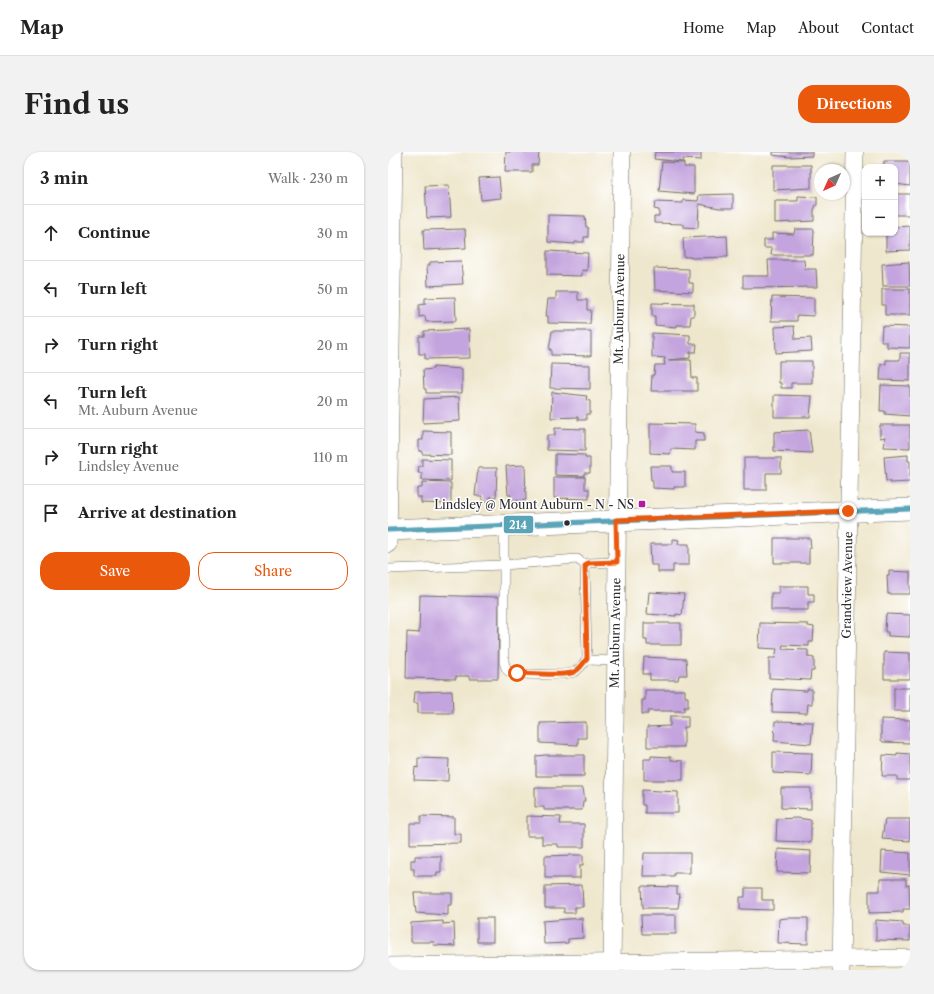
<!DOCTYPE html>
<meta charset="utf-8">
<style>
:root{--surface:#fff;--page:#f2f2f2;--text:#222;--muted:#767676;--line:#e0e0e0;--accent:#ea580c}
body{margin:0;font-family:"Libre Caslon Text",serif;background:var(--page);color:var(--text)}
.controls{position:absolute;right:12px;top:12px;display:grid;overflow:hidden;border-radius:8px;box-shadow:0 1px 3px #0004}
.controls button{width:36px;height:36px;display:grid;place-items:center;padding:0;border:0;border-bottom:1px solid var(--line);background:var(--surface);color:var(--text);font:20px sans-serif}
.compass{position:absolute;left:426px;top:12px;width:36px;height:36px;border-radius:50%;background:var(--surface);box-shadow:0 1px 3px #0004;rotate:225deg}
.stop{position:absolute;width:12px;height:12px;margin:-9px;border:3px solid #ea580c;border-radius:50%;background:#fff}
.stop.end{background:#ea580c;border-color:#fff;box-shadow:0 1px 4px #0008}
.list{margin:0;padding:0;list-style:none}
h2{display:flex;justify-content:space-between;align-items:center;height:52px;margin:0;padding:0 16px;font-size:17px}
h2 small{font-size:13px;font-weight:400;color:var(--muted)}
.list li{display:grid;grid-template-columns:26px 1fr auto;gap:12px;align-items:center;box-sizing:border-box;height:56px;padding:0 16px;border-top:1px solid var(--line)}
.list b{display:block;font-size:15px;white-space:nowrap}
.list p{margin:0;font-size:13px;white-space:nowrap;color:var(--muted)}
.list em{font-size:13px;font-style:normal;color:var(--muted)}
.actions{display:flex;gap:8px;padding:12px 16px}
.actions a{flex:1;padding:9px 0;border:1px solid var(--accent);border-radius:16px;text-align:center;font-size:14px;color:var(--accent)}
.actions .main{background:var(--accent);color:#fff}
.icon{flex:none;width:22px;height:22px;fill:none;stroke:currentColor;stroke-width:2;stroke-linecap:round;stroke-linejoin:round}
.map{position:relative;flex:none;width:522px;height:818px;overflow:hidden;border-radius:16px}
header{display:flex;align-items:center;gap:24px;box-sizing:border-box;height:56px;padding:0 20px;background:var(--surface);border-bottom:1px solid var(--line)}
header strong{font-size:19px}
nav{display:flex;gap:22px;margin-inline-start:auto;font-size:14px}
.intro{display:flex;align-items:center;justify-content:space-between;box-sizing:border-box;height:96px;padding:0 24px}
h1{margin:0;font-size:28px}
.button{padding:10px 18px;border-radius:16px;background:var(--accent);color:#fff;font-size:14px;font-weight:700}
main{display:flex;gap:24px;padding:0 24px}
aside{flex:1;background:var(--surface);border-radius:16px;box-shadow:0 1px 3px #0004}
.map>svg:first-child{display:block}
</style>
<header>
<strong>Map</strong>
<nav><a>Home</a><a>Map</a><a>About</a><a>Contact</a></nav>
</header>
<div class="intro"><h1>Find us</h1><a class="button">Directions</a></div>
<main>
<aside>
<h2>3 min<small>Walk · 230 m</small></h2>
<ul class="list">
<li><svg class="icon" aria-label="ahead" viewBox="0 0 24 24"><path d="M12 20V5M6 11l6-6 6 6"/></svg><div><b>Continue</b></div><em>30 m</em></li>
<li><svg class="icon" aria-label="left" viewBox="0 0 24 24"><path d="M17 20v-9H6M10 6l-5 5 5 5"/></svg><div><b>Turn left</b></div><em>50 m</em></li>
<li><svg class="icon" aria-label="right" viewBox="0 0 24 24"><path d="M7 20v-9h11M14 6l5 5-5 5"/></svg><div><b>Turn right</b></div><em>20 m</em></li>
<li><svg class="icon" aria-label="left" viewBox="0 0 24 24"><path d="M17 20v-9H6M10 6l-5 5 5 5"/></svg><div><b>Turn left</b><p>Mt. Auburn Avenue</p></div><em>20 m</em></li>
<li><svg class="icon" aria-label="right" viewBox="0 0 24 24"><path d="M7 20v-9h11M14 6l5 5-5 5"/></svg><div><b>Turn right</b><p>Lindsley Avenue</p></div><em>110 m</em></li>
<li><svg class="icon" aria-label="arrive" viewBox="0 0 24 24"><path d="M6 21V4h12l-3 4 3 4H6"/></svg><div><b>Arrive at destination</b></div></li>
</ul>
<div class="actions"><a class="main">Save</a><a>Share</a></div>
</aside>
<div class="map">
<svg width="522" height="818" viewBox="0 0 522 818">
<rect width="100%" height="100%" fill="#fff"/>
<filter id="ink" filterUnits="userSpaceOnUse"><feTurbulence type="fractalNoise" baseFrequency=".025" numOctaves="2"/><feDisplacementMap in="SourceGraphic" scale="8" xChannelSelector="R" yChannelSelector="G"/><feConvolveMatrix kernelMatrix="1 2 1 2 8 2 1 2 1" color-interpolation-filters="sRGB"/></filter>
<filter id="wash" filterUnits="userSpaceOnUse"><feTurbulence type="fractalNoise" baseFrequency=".012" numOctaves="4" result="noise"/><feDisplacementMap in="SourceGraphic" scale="16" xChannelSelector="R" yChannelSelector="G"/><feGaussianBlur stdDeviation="0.9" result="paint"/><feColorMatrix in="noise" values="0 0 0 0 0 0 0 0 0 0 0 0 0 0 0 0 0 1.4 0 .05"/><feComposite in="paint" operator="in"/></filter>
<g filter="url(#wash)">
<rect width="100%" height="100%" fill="#efe7cd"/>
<g id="blocks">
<g fill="#c4a4de">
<polygon points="118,0 151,0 150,13 144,13 144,20 117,20"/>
<polygon points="267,0 313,0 313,8 295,7 295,10 266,7"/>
<polygon points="385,0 424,0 424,4 401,5 385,3"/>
<polygon points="496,9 522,9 522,34 507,32 507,15 496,15"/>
<polygon points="274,10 296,11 296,15 306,15 306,42 271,39"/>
<polygon points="385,13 423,13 423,36 385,38"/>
<polygon points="111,25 113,46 93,48 91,26"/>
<polygon points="61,33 63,65 39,66 37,34"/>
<polygon points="345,42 345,56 331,56 311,52 310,76 295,75 295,72 266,71 266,64 271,64 271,58 266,57 267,50 295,51 295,48 310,49 311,43"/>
<rect x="507" y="42" width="15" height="21"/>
<polygon points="410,44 429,45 429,53 428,53 426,58 426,69 387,71 387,49 410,49"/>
<polygon points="160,63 197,64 198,75 200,75 200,85 196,85 196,90 187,90 187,92 160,90"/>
<polygon points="522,74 522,98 498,99 498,81 507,81 507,75"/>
<polygon points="77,77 78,96 36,98 35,78"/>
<polygon points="407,77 426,77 425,103 383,103 384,96 376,96 376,88 384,88 384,81 406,82"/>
<polygon points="339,84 340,105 303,106 303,105 296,105 295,86"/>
<polygon points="159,99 200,101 199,119 194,118 194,124 159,123"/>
<polygon points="380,108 416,108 417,117 428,117 429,135 355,136 355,124 381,124"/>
<polygon points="73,109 75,132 40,134 39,113 42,113 42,110"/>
<polygon points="521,110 522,134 495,134 494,112"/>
<polygon points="266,116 301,117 301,131 305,131 305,140 267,138"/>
<polygon points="494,137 522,137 522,163 497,163 497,153 494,153"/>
<polygon points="168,140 190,140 190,148 199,148 199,158 203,158 202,172 160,171 160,164 158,164 160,147 168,147"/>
<polygon points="67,145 68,169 38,170 37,164 31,165 31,153 37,152 37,146"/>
<polygon points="384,145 426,146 426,164 409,163 409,169 383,169"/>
<polygon points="264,151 306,152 306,164 303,164 302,173 289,173 289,175 267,173 267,164 264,164"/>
<polygon points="406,174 407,187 423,186 424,199 388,201 387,175"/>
<polygon points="494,174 522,175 522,196 499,195 499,190 493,190"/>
<polygon points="81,177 82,206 37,207 37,202 31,202 31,184 36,184 36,179"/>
<polygon points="164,179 203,179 203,204 163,203 163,197 161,198"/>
<polygon points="264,181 302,183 302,192 309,192 308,200 302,200 302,206 280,208 303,208 304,226 309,226 309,239 263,239 264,223 266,223 267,213 277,213 276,208 278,206 264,205"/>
<polygon points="512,201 522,201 522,229 492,228 493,212 498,212 498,208 512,208"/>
<polygon points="391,209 424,209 424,231 403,231 403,236 393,236 393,231 391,231"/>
<polygon points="163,212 202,213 202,237 162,236"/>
<polygon points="45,215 74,217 74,241 38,241 38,237 36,237 35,218 45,217"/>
<polygon points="493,233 522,234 522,264 497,262 497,259 492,259"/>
<polygon points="164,240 199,244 198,248 202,249 202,262 198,262 198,268 190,268 190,265 163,266"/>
<polygon points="386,243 424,244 422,265 386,265"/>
<polygon points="71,245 72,269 35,271 36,247"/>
<polygon points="262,271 307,272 307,280 316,281 316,289 307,289 307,298 283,297 282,302 262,301"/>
<polygon points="492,273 522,273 522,296 496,295 497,285 492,286"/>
<polygon points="167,276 197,277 197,299 159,298 159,283 167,283"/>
<polygon points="421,278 424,301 386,299 386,280"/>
<polygon points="35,279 63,280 63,303 34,302 34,299 31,299 31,288 35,288"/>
<polygon points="167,302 197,303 197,306 202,306 202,321 196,321 196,324 167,323"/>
<polygon points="520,303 520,309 522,309 522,330 502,331 502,329 498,329 496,305"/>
<polygon points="356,306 393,306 393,321 378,321 378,338 356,338"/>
<polygon points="34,307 63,308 63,329 34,328 34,321 30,321 31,314 34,314"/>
<polygon points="137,313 138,348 124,349 123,343 120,343 118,314"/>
<polygon points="262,314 284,314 284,320 297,320 297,335 286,335 286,337 265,336 265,328 263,328"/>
<polygon points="90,316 109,316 108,345 102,345 102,349 94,349 94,344 87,344"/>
<polygon points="166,325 197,325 197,337 201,337 201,347 166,346"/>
<polygon points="34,330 63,331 63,352 33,351 33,345 29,345 29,336 34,336"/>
<polygon points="386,386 422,386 423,396 421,396 421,411 386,411"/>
<polygon points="285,387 291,388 290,392 301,392 301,413 285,413 285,420 270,420 270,413 263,413 262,392 285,392"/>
<polygon points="501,419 522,420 522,442 500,442 499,423 501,423"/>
<polygon points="391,434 420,434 420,442 426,442 426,450 420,450 420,458 383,458 383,441 391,441"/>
<polygon points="261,440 296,442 294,463 288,462 288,464 259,462"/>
<polygon points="32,443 111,445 110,527 81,527 81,524 68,524 68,527 18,526 19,480 31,481"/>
<polygon points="498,462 522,463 522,485 500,484 500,480 497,480"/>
<polygon points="256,471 293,471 293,493 259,493 259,488 256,488"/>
<polygon points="372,471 420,472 420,474 426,475 425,490 421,490 421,494 395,493 394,497 420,498 420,505 426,506 426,519 423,519 422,528 381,526 381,506 387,506 389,497 371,496"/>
<polygon points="496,500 522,501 522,527 496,527"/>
<polygon points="256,505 298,507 299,523 291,523 290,528 262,528 262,522 255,522"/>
<rect x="506" y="536" width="16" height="23"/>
<polygon points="385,537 419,539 419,537 424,537 424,552 420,552 419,561 384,560"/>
<polygon points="257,538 297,538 297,545 300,545 300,555 296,555 296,559 260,559 260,562 254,562 254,548 257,548"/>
<polygon points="64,539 65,561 30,561 30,551 26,551 27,540"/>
<polygon points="282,564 300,564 300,575 296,575 296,595 259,595 259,575 282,574"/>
<polygon points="493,567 522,568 522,591 495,590 493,588"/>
<polygon points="387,569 425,570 423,592 386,589"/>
<polygon points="198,570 198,586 190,586 190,593 152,591 152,571"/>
<polygon points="385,600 424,601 423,623 385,621"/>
<polygon points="509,601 522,602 522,628 509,628 509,624 494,624 495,603 509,604"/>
<polygon points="157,603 196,603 196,624 148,624 148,604"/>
<polygon points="263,604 283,605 283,608 295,609 295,628 256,628 256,607 263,607"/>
<polygon points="30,606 61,607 60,629 26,628 27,615 30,616"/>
<polygon points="147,636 195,636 197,649 195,649 194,658 156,658 156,655 147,655"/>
<polygon points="393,636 423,636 423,657 393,656"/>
<polygon points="254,638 290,640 290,661 257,661 257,653 254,653"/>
<polygon points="33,664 66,665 66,682 73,682 73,691 22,692 22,671 33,671"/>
<polygon points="139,664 173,665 172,672 196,672 196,695 170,695 170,692 154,692 154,684 139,684"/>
<polygon points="409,666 423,668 423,690 388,689 389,667"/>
<polygon points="497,667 522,667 522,689 494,687"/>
<polygon points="390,697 423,699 422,721 389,720"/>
<polygon points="494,699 522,701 522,723 493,720"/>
<polygon points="256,701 302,701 302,721 286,721 286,724 255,724"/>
<polygon points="187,703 195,703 195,713 192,713 192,726 157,726 157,704"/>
<polygon points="27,704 53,704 53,720 49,720 49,724 26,724 26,717 23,717 23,708 27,708"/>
<polygon points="492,727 518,727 518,734 521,733 522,757 515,757 515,760 481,761 481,739 492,739"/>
<polygon points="194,733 195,755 187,755 187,761 176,761 176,756 157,756 157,734"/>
<polygon points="254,734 289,735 289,742 292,742 290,756 255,756"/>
<polygon points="357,736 374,736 374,748 385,748 385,758 352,757 352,745 357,745"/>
<polygon points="26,741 64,741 64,753 60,753 60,763 28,761"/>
<polygon points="253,763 288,763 288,782 254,782"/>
<rect x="89" y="766" width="16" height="24"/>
<polygon points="194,766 195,786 180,787 180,791 156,792 155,769"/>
<polygon points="399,766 420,766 420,792 390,791 391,767"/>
<polygon points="488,768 515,770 515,774 522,774 522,789 488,788"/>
<polygon points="55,769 55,772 66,771 67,794 45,793 46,790 23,790 23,771"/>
</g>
</g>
</g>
<g filter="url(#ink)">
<use href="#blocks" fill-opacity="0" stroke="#706d64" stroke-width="1"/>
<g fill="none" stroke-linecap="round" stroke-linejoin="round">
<defs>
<g id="service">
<path d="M116,374V510C117,513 118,517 120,519C127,524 179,523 186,520C192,517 196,511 199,506"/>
<polyline points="0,417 116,413 189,407 198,413"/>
<polyline points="227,509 201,508 199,506 197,414 200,411 229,410"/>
</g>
<g id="minor">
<polyline points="0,392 6,0"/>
<polyline points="0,814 522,806"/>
<polyline points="224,818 234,0"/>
<polyline points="453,818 467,0"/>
</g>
<polyline id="tertiary" points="0,378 522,357"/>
</defs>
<use href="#service" stroke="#706d64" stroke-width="10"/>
<use href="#minor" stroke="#706d64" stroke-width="18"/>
<use href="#tertiary" stroke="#706d64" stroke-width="22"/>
<use href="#service" stroke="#fff" stroke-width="9"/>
<use href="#minor" stroke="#fff" stroke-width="17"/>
<use href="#tertiary" stroke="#fff" stroke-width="21"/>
<defs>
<polyline id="bus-1" points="0,378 522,357"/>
</defs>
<use href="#bus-1" stroke="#fff" stroke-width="8"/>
<use href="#bus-1" stroke="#5ba4b8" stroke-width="5"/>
</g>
</g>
<g fill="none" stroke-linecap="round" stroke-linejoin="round" filter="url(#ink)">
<path stroke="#ea580c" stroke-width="5" d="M129,521C141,521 176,525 186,520C192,517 196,511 199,506L197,414L200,411L229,410L228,368L460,359"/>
</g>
<rect fill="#b5179e" stroke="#fff" stroke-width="1.5" x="250" y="348" width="8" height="8" rx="2"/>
<circle fill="#2b2b2b" stroke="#fff" stroke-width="1.5" cx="179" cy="371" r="3.5"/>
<g text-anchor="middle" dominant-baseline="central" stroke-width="3" stroke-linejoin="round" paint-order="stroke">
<g font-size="12" fill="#2b2b2b" stroke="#fff">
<text transform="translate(231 157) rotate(-89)">Mt. Auburn Avenue</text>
<text transform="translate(459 433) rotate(-89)">Grandview Avenue</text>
<text transform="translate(227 481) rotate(-89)">Mt. Auburn Avenue</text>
</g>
<g font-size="12" fill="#2b2b2b" stroke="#fff" text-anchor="end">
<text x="246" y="352">Lindsley @ Mount Auburn - N - NS</text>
</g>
</g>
<rect stroke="#fff" stroke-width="1.5" x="115" y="363" width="31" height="19" rx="4" fill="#5ba4b8"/>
<g font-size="11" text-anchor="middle" font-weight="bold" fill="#fff">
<text x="130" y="377">214</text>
</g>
</svg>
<div class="controls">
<button>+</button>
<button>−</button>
</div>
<svg class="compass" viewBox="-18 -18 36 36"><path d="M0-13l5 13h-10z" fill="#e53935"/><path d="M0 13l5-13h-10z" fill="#767676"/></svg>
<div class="stop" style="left:129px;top:521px"></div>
<div class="stop end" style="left:460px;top:359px"></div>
</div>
</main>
